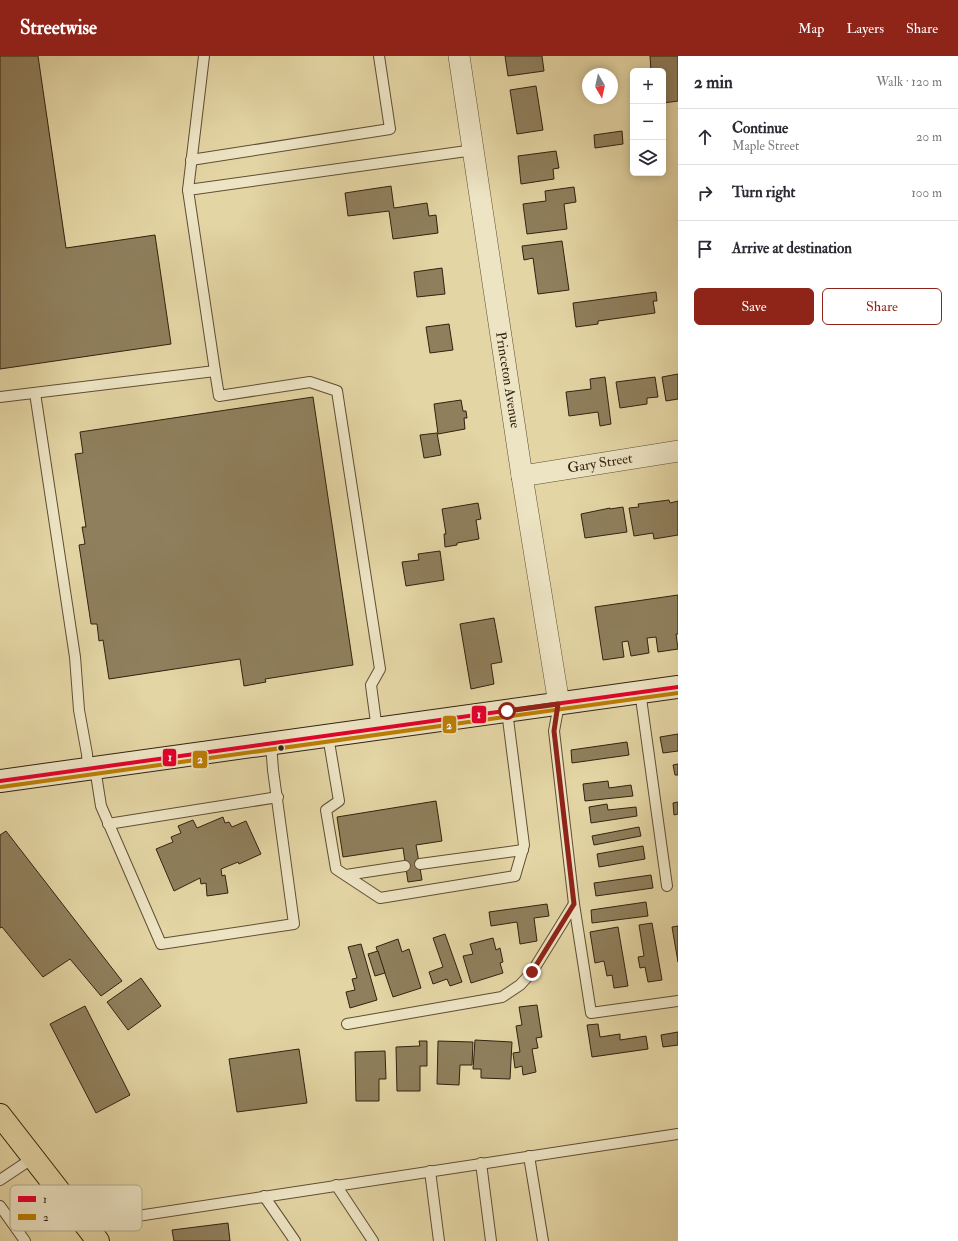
<!DOCTYPE html>
<meta charset="utf-8">
<style>
:root{--surface:#fff;--page:#f7f7f7;--text:#2b2b33;--muted:#7c7c81;--line:#e1e1e2;--accent:#8f2418}
body{margin:0;font-family:"IM FELL Double Pica",serif;background:var(--page);color:var(--text)}
.controls{position:absolute;right:12px;top:12px;display:grid;overflow:hidden;border-radius:6px;box-shadow:0 2px 10px #0003}
.controls button{width:36px;height:36px;display:grid;place-items:center;padding:0;border:0;border-bottom:1px solid var(--line);background:var(--surface);color:var(--text);font:20px sans-serif}
.compass{position:absolute;left:582px;top:12px;width:36px;height:36px;border-radius:50%;background:var(--surface);box-shadow:0 2px 10px #0003;rotate:171deg}
.stop{position:absolute;width:12px;height:12px;margin:-9px;border:3px solid #8f2418;border-radius:50%;background:#fff}
.stop.end{background:#8f2418;border-color:#fff;box-shadow:0 1px 4px #0008}
.list{margin:0;padding:0;list-style:none}
h2{display:flex;justify-content:space-between;align-items:center;height:52px;margin:0;padding:0 16px;font-size:17px}
h2 small{font-size:13px;font-weight:400;color:var(--muted)}
.list li{display:grid;grid-template-columns:26px 1fr auto;gap:12px;align-items:center;box-sizing:border-box;height:56px;padding:0 16px;border-top:1px solid var(--line)}
.list b{display:block;font-size:15px;white-space:nowrap}
.list p{margin:0;font-size:13px;white-space:nowrap;color:var(--muted)}
.list em{font-size:13px;font-style:normal;color:var(--muted)}
.actions{display:flex;gap:8px;padding:12px 16px}
.actions a{flex:1;padding:9px 0;border:1px solid var(--accent);border-radius:6px;text-align:center;font-size:14px;color:var(--accent)}
.actions .main{background:var(--accent);color:#fff}
.icon{flex:none;width:22px;height:22px;fill:none;stroke:currentColor;stroke-width:2;stroke-linecap:round;stroke-linejoin:round}
.map{position:relative;flex:none;width:678px;height:1185px;overflow:hidden}
header{display:flex;align-items:center;gap:24px;box-sizing:border-box;height:56px;padding:0 20px;background:var(--accent);color:#fff}
header strong{font-size:19px}
nav{display:flex;gap:22px;margin-inline-start:auto;font-size:14px}
main{display:flex}
aside{flex:1;background:var(--surface)}
.map>svg:first-child{display:block}
</style>
<header>
<strong>Streetwise</strong>
<nav><a>Map</a><a>Layers</a><a>Share</a></nav>
</header>
<main>
<div class="map">
<svg width="678" height="1185" viewBox="0 0 678 1185">
<rect width="100%" height="100%" fill="#e4d5a4"/>
<filter id="stains"><feTurbulence type="fractalNoise" baseFrequency=".005" numOctaves="4"/><feColorMatrix values="0 0 0 0 .2 0 0 0 0 .09 0 0 0 0 .02 0 0 0 .5 -.17"/></filter>
<radialGradient id="worn" r=".72"><stop offset=".6" stop-color="#630" stop-opacity="0"/><stop offset="1" stop-color="#630" stop-opacity=".3"/></radialGradient>
<g fill="#8f7f5c" stroke="#33210f">
<polygon points="0,0 38,0 66,192 155,179 171,288 0,313"/>
<polygon points="505,0 542,0 544,15 508,20"/>
<polygon points="650,0 678,0 678,45 663,47 663,15 651,15"/>
<polygon points="536,30 543,74 517,78 510,34"/>
<polygon points="622,75 623,88 595,92 594,79"/>
<polygon points="556,95 559,112 553,113 554,123 521,128 518,100"/>
<polygon points="391,130 394,152 427,147 429,160 436,159 438,177 393,183 389,155 348,160 345,137"/>
<polygon points="574,131 576,146 564,148 567,173 527,178 523,148 546,145 545,135"/>
<polygon points="562,185 569,234 538,238 533,202 524,204 522,190"/>
<polygon points="442,212 445,238 417,241 414,216"/>
<polygon points="656,236 657,245 653,245 655,257 598,265 598,268 576,271 573,247"/>
<polygon points="449,268 453,294 430,297 426,271"/>
<polygon points="678,318 678,343 666,345 662,321"/>
<polygon points="605,321 611,368 600,370 598,356 569,360 566,336 591,333 590,323"/>
<polygon points="655,321 658,341 647,342 647,348 620,352 616,326"/>
<polygon points="313,341 353,609 265,623 266,626 244,630 240,603 109,623 103,584 99,585 97,568 91,568 79,489 85,488 82,471 86,471 75,398 83,397 80,376"/>
<polygon points="461,344 463,355 466,355 467,362 464,362 465,373 438,378 434,348"/>
<polygon points="437,377 441,399 424,402 420,379"/>
<polygon points="669,444 670,447 678,445 678,479 654,483 653,477 634,480 629,452 639,451 638,448"/>
<polygon points="478,447 481,463 476,464 479,483 457,487 457,489 445,491 444,478 446,478 442,453"/>
<polygon points="623,451 627,476 585,482 581,458 610,452 610,453"/>
<polygon points="440,495 444,524 406,530 402,506 419,504 418,498"/>
<polygon points="678,539 678,578 676,578 678,593 658,596 656,581 647,582 649,597 631,600 628,585 622,586 624,601 603,604 595,551"/>
<polygon points="494,562 502,606 491,608 494,628 471,633 460,568"/>
<polygon points="678,678 678,695 663,697 660,681"/>
<polygon points="627,686 629,699 572,707 571,694"/>
<polygon points="678,708 678,719 675,719 673,709"/>
<polygon points="608,725 609,732 631,729 633,740 585,745 583,728"/>
<polygon points="436,745 442,785 416,789 422,824 408,826 403,792 343,801 337,761"/>
<polygon points="678,746 678,758 674,759 673,747"/>
<polygon points="607,748 608,754 636,751 637,760 591,767 589,751"/>
<polygon points="223,761 225,767 229,766 232,771 246,765 261,798 239,808 238,806 221,813 222,820 225,819 228,837 207,840 206,827 201,828 200,822 174,835 156,793 173,786 171,781 181,777 178,770 193,764 197,772"/>
<polygon points="639,771 641,780 594,789 592,780"/>
<polygon points="6,775 122,925 101,940 70,903 43,921 2,871 0,872 0,779"/>
<polygon points="643,790 645,803 599,811 597,798"/>
<polygon points="651,819 653,832 596,840 594,827"/>
<polygon points="646,846 648,860 592,867 591,854"/>
<polygon points="547,848 549,860 534,862 537,885 520,888 517,866 491,870 489,856"/>
<polygon points="652,867 662,924 648,926 645,911 640,912 638,901 644,900 639,869"/>
<polygon points="678,870 678,906 672,871"/>
<polygon points="618,871 628,930 614,932 612,919 607,920 604,905 595,907 590,876"/>
<polygon points="445,878 462,926 450,930 447,923 433,928 429,916 443,911 433,882"/>
<polygon points="493,882 496,894 500,892 503,906 500,907 503,917 471,927 463,900 473,898 470,888"/>
<polygon points="398,883 402,896 409,893 421,932 393,941 376,891"/>
<polygon points="361,888 377,944 350,952 346,936 355,934 352,923 357,922 348,891"/>
<polygon points="378,895 385,917 375,920 368,898"/>
<polygon points="141,922 161,950 128,974 107,946"/>
<polygon points="537,949 542,981 536,982 538,992 532,993 536,1016 523,1019 522,1010 515,1012 513,997 520,996 516,970 522,969 519,951"/>
<polygon points="85,950 130,1039 96,1057 50,968"/>
<polygon points="598,968 600,981 620,978 620,984 646,980 648,993 592,1001 587,969"/>
<polygon points="678,976 678,989 663,991 661,979"/>
<polygon points="475,984 512,986 510,1023 481,1022 481,1013 473,1013"/>
<polygon points="419,985 427,985 427,1010 420,1010 420,1035 397,1035 396,991 420,990"/>
<polygon points="438,985 473,986 472,1009 460,1009 459,1029 437,1028"/>
<polygon points="299,993 307,1047 237,1056 229,1003"/>
<polygon points="385,995 386,1023 379,1023 379,1045 356,1045 355,996"/>
<polygon points="228,1167 230,1185 174,1185 172,1174"/>
</g>
<g fill="none" stroke-linecap="round" stroke-linejoin="round">
<defs>
<g id="lane">
<polyline points="191,104 390,73 379,0"/>
<polyline points="188,134 204,0"/>
<polyline points="215,315 219,340 310,326 337,335 380,613 371,629 377,674"/>
<polyline points="35,337 75,601 79,654 87,698 88,713"/>
<polyline points="0,341 215,315 188,134 474,94"/>
<polyline points="640,635 667,830"/>
<polyline points="559,648 554,675 574,848 591,957 678,945"/>
<polyline points="328,680 339,745 326,754 336,813 380,842 515,820 524,789 507,655"/>
<polyline points="95,712 101,750 161,888 294,868 273,714 271,688"/>
<polyline points="108,768 278,741"/>
<polyline points="420,808 523,794"/>
<polyline points="346,819 405,810"/>
<polyline points="347,968 502,941 520,929 532,916 574,848"/>
<polyline points="529,1100 543,1185"/>
<polyline points="481,1107 491,1185"/>
<polyline points="430,1115 439,1185"/>
<polyline points="0,1124 33,1102"/>
<polyline points="336,1129 373,1185"/>
<polyline points="264,1140 295,1185"/>
<polyline points="0,1150 25,1185"/>
<polyline points="85,1168 678,1078"/>
</g>
<g id="street">
<polyline points="459,0 522,420 559,648"/>
<polyline points="522,420 678,395"/>
</g>
<polyline id="secondary" points="0,725 678,631"/>
<polyline id="primary" points="0,1059 98,1185"/>
</defs>
<use href="#lane" stroke="#5f4e34" stroke-width="12"/>
<use href="#street" stroke="#5f4e34" stroke-width="22"/>
<use href="#secondary" stroke="#33210f" stroke-width="24"/>
<use href="#primary" stroke="#33210f" stroke-width="24"/>
<use href="#lane" stroke="#ede4c4" stroke-width="10"/>
<use href="#street" stroke="#ede4c4" stroke-width="21"/>
<use href="#secondary" stroke="#ede4c4" stroke-width="22"/>
<use href="#primary" stroke="#e4d5a4" stroke-width="22"/>
<defs>
<polyline id="bus-1" points="0,725 678,631"/>
<polyline id="bus-2" points="1,731 678,637"/>
</defs>
<use href="#bus-1" stroke="#ede4c4" stroke-width="7"/>
<use href="#bus-2" stroke="#ede4c4" stroke-width="7"/>
<use href="#bus-1" stroke="#e4002b" stroke-width="4"/>
<use href="#bus-2" stroke="#bc7e04" stroke-width="4"/>
</g>
<g fill="none" stroke-linecap="round" stroke-linejoin="round">
<polyline stroke="#8f2418" stroke-width="5" points="507,655 558,648 554,675 574,848 532,916"/>
</g>
<circle fill="#33210f" stroke="#ede4c4" stroke-width="1.5" cx="281" cy="692" r="3.5"/>
<g text-anchor="middle" dominant-baseline="central" stroke-width="4" stroke-linejoin="round" paint-order="stroke">
<g font-size="14" fill="#33210f" stroke="#ede4c4">
<text transform="translate(508 324) rotate(81)">Princeton Avenue</text>
<text transform="translate(600 407) rotate(-9)">Gary Street</text>
</g>
</g>
<rect x="10" y="1129" width="132" height="46" rx="6" fill="#ede4c4" stroke="#b5aa8e" stroke-width="1"/>
<rect x="18" y="1140" width="18" height="6" fill="#e4002b"/>
<rect x="18" y="1158" width="18" height="6" fill="#bc7e04"/>
<g font-size="11" fill="#33210f">
<text x="43" y="1147">1</text>
<text x="43" y="1165">2</text>
</g>
<g stroke="#ede4c4" stroke-width="1.5">
<rect x="471" y="649" width="16" height="19" rx="4" fill="#e4002b"/>
<rect x="442" y="659" width="15" height="19" rx="4" fill="#bc7e04"/>
<rect x="162" y="692" width="15" height="19" rx="4" fill="#e4002b"/>
<rect x="192" y="694" width="16" height="19" rx="4" fill="#bc7e04"/>
</g>
<g font-size="11" text-anchor="middle" font-weight="bold" fill="#fff">
<text x="479" y="662">1</text>
<text x="449" y="673">2</text>
<text x="170" y="705">1</text>
<text x="200" y="707">2</text>
</g>
<rect width="100%" height="100%" filter="url(#stains)"/>
<rect width="100%" height="100%" fill="url(#worn)"/>
</svg>
<div class="controls">
<button>+</button>
<button>−</button>
<button><svg class="icon" aria-label="layers" viewBox="0 0 24 24"><path d="M12 4l9 5-9 5-9-5zM3 14l9 5 9-5"/></svg></button>
</div>
<svg class="compass" viewBox="-18 -18 36 36"><path d="M0-13l5 13h-10z" fill="#e53935"/><path d="M0 13l5-13h-10z" fill="#7c7c81"/></svg>
<div class="stop" style="left:507px;top:655px"></div>
<div class="stop end" style="left:532px;top:916px"></div>
</div>
<aside>
<h2>2 min<small>Walk · 120 m</small></h2>
<ul class="list">
<li><svg class="icon" aria-label="ahead" viewBox="0 0 24 24"><path d="M12 20V5M6 11l6-6 6 6"/></svg><div><b>Continue</b><p>Maple Street</p></div><em>20 m</em></li>
<li><svg class="icon" aria-label="right" viewBox="0 0 24 24"><path d="M7 20v-9h11M14 6l5 5-5 5"/></svg><div><b>Turn right</b></div><em>100 m</em></li>
<li><svg class="icon" aria-label="arrive" viewBox="0 0 24 24"><path d="M6 21V4h12l-3 4 3 4H6"/></svg><div><b>Arrive at destination</b></div></li>
</ul>
<div class="actions"><a class="main">Save</a><a>Share</a></div>
</aside>
</main>
